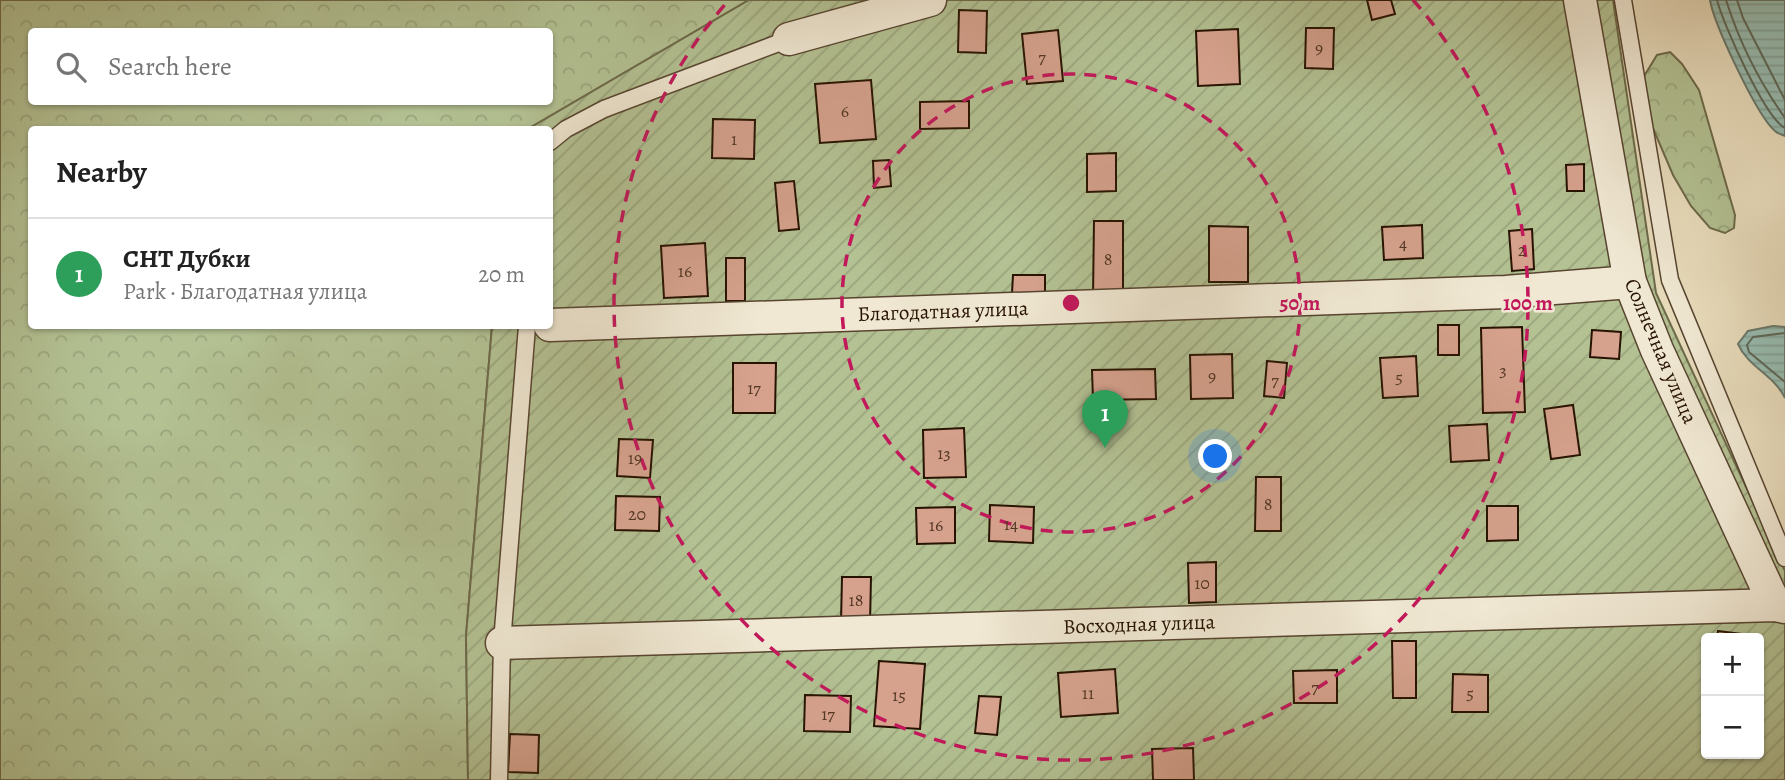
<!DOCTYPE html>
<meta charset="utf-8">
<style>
:root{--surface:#fff;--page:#f6f6f6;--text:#222;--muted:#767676;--line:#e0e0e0;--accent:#7c3aed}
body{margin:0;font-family:Alegreya,serif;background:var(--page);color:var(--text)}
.controls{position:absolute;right:21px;bottom:21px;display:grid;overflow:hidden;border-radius:7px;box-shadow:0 2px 5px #0004}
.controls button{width:63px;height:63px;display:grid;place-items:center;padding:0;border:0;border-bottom:2px solid var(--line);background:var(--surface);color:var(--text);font:35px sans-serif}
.you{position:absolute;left:1216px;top:457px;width:24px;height:24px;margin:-18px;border:5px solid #fff;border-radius:50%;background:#1a73e8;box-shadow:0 0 0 10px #1a73e833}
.badge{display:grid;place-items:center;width:46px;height:46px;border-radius:50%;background:var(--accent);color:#fff;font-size:23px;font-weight:700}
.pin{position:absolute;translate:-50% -58px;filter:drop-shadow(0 2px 4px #0008)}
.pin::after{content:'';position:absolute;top:37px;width:24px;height:21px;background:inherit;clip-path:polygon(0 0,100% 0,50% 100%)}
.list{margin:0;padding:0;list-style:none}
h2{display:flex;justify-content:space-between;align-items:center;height:91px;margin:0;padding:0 28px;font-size:30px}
h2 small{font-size:23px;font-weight:400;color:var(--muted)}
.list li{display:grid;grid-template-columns:46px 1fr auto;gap:21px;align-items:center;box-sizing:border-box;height:112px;padding:0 28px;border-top:2px solid var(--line)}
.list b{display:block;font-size:26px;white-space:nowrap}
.list p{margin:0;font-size:23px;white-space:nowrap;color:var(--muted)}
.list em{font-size:23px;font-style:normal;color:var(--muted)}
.icon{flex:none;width:38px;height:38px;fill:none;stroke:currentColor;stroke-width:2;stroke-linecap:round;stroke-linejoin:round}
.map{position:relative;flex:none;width:1785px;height:780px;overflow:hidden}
.search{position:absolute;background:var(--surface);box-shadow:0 2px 5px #0004;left:28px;top:28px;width:525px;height:77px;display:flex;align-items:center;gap:18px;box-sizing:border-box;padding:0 24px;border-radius:7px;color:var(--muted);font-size:26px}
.panel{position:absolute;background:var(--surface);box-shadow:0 2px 5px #0004;left:28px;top:126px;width:525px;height:203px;border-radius:7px}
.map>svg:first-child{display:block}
</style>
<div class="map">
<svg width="1785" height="780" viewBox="0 0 1785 780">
<defs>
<pattern id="forest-crowns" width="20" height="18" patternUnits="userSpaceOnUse" patternTransform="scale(1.75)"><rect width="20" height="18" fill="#b3c193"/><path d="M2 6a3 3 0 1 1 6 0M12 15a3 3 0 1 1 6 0" fill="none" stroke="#9aa57d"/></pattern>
<pattern id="garden-furrows" width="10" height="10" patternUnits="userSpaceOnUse" patternTransform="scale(1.75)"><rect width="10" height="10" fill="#b3c193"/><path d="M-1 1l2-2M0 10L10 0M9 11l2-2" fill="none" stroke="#9aa57d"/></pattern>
<pattern id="water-rules" width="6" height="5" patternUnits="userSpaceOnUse" patternTransform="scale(1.75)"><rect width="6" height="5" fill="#97bcb1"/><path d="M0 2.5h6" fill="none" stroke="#82a196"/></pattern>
</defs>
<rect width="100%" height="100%" fill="#e8dcbc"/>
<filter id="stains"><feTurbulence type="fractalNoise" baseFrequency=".00286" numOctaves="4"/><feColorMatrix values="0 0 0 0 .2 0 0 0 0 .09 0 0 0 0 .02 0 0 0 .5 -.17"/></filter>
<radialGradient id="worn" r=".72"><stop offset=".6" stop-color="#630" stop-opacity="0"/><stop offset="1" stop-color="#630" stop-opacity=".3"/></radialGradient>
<g fill="url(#forest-crowns)" stroke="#6d6a4a" stroke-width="2" fill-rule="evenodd">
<path d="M0,0H749L528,129L32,130V326H492L466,636L468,780H0ZM32,32H550V102H32Z"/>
<polygon points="1670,52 1682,64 1699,90 1735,215 1734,228 1725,233 1710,228 1691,206 1673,175 1652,126 1643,78 1657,55"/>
</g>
<path fill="url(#garden-furrows)" stroke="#6d6a4a" stroke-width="2" fill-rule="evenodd" d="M749,0H1613L1656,293L1785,571V780H468L466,636L492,326H550V130L528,129ZM1706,638H1759V754H1706Z"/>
<g fill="url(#water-rules)" stroke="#6a786b" stroke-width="2">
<path d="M1710,0H1785V136C1782,134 1778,134 1775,131C1757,116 1714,24 1710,0Z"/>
<path d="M1773,326L1785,327V398C1774,375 1748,367 1738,344L1748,331Z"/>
</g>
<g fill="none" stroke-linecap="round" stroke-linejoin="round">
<g stroke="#5f6859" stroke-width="2">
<path d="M1717,0C1723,24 1765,118 1785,128"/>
<path d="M1726,0C1739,41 1760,83 1785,118"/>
<polyline points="1737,0 1743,18 1785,100"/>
<polyline points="1785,333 1753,337 1747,345 1749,352 1785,382"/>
</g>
</g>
<g fill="#d6a28e" stroke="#271301" stroke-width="2">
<polygon points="1367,0 1391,0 1395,14 1372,20"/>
<polygon points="959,10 987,11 986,53 958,52"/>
<polygon points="1306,28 1334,28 1333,69 1305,68"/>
<polygon points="1238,29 1240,84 1198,86 1196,31"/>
<polygon points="1058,30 1063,81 1027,84 1022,34"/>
<polygon points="871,80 876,139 820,143 815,84"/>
<polygon points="969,101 969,128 920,129 920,102"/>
<polygon points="713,119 755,120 754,159 712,158"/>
<polygon points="1116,153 1116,191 1087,192 1087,154"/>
<polygon points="889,160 891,186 874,188 873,161"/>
<polygon points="1584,164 1584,191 1567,191 1566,165"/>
<polygon points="794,181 799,229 779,231 775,183"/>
<polygon points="1094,221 1123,221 1123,297 1093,297"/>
<polygon points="1422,225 1423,258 1384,260 1382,227"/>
<polygon points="1209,226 1248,227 1248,282 1209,282"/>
<polygon points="1532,229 1534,269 1512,271 1509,231"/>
<polygon points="705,243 708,296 664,298 661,246"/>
<rect x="726" y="258" width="19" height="43"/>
<polygon points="1013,275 1045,275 1045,294 1012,293"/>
<rect x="1438" y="325" width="21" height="30"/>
<polygon points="1522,327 1525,412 1483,413 1481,328"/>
<polygon points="1592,330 1621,332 1619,359 1590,357"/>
<polygon points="1232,354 1233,398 1191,399 1190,355"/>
<polygon points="1416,356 1418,396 1383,398 1380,358"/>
<polygon points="1267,361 1287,363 1284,398 1264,396"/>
<polygon points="733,363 776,363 775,413 733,413"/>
<polygon points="1155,369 1156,399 1093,400 1092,370"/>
<polygon points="1573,405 1580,455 1551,459 1544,409"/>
<polygon points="1487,424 1489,460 1451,462 1449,426"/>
<polygon points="964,428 966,477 924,478 923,430"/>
<polygon points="619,439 653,440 650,478 617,476"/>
<polygon points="1256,477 1281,477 1281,531 1255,531"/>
<polygon points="616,496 660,497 659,531 615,530"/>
<polygon points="990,505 1034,507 1033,543 989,541"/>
<polygon points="1487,506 1518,506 1518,540 1487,541"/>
<polygon points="955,507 955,543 917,544 916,508"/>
<polygon points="1216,562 1216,602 1189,603 1188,563"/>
<polygon points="842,577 871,577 870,623 841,622"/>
<polygon points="1718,631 1741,634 1741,638 1717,638"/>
<polygon points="1392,641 1416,641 1416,698 1393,698"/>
<polygon points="879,661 925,664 920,729 874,726"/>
<polygon points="1115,669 1118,713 1061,717 1058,673"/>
<polygon points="1337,670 1337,703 1294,703 1293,671"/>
<polygon points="1453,674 1488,675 1488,712 1452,712"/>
<polygon points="805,695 851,696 850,732 804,731"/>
<polygon points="979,696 1001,697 997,735 975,733"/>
<polygon points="510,734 539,735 538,773 508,772"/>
<polygon points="1193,748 1194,780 1153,780 1152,749"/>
</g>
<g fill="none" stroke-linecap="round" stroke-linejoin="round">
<defs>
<g id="lane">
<polyline points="1623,0 1670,280 1785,558"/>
<polyline points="550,142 566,129 604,109 789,39"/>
<polyline points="499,780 502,643 527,326"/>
</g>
<g id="street">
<polyline points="1580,0 1630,282 1657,350 1775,605"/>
<polyline points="789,39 930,0"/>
<polyline points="550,325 1506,292 1630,282"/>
<polyline points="502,643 1775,605 1785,607"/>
</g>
</defs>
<use href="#lane" stroke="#574530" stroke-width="19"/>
<use href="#street" stroke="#574530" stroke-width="35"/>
<use href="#lane" stroke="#f0e8d3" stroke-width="16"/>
<use href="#street" stroke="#f0e8d3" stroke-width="32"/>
</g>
<g fill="none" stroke="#c2185b" stroke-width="3.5" stroke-dasharray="12 9">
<circle cx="1071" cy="303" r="229"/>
<path d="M1413 0A457 457 0 1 1 729 0"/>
</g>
<g text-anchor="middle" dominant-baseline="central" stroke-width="5" stroke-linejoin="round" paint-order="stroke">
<g font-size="18" fill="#533724">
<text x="1319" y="48">9</text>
<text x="1042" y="57">7</text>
<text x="845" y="111">6</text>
<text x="734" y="139">1</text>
<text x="1403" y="243">4</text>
<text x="1522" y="250">2</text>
<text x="1108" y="259">8</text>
<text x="685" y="271">16</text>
<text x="1503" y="370">3</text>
<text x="1212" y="376">9</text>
<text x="1399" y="377">5</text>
<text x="1275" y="380">7</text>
<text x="754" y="388">17</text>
<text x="944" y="453">13</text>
<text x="635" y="458">19</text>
<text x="1268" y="504">8</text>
<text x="637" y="514">20</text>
<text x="1011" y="524">14</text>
<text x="936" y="525">16</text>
<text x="1202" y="583">10</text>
<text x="856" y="600">18</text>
<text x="1315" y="687">7</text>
<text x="1088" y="693">11</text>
<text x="1470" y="693">5</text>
<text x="899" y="695">15</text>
<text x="828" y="714">17</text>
</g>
<g font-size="21" fill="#271301" stroke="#f0e8d3">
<text transform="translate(943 311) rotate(-2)">Благодатная улица</text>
<text transform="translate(1661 351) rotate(67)">Солнечная улица</text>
<text transform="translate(1139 624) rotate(-2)">Восходная улица</text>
</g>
</g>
<circle cx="1071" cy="303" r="10" fill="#c2185b" stroke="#f0e8d3" stroke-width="3.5"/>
<g font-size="21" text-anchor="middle" font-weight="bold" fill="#c2185b" stroke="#f0e8d3" stroke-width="5" stroke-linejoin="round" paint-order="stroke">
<text x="1300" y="310">50 m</text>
<text x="1528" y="310">100 m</text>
</g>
<rect width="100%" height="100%" filter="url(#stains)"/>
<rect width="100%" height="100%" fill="url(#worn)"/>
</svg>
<div class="controls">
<button>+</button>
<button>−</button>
</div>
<div class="you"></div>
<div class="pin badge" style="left:1105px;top:448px;background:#2e9e5b">1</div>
<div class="search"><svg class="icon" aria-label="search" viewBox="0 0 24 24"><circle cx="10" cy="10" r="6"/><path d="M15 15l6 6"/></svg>Search here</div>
<section class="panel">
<h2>Nearby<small></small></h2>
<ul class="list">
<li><span class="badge" style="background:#2e9e5b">1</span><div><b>СНТ Дубки</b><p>Park · Благодатная улица</p></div><em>20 m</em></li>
</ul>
</section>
</div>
